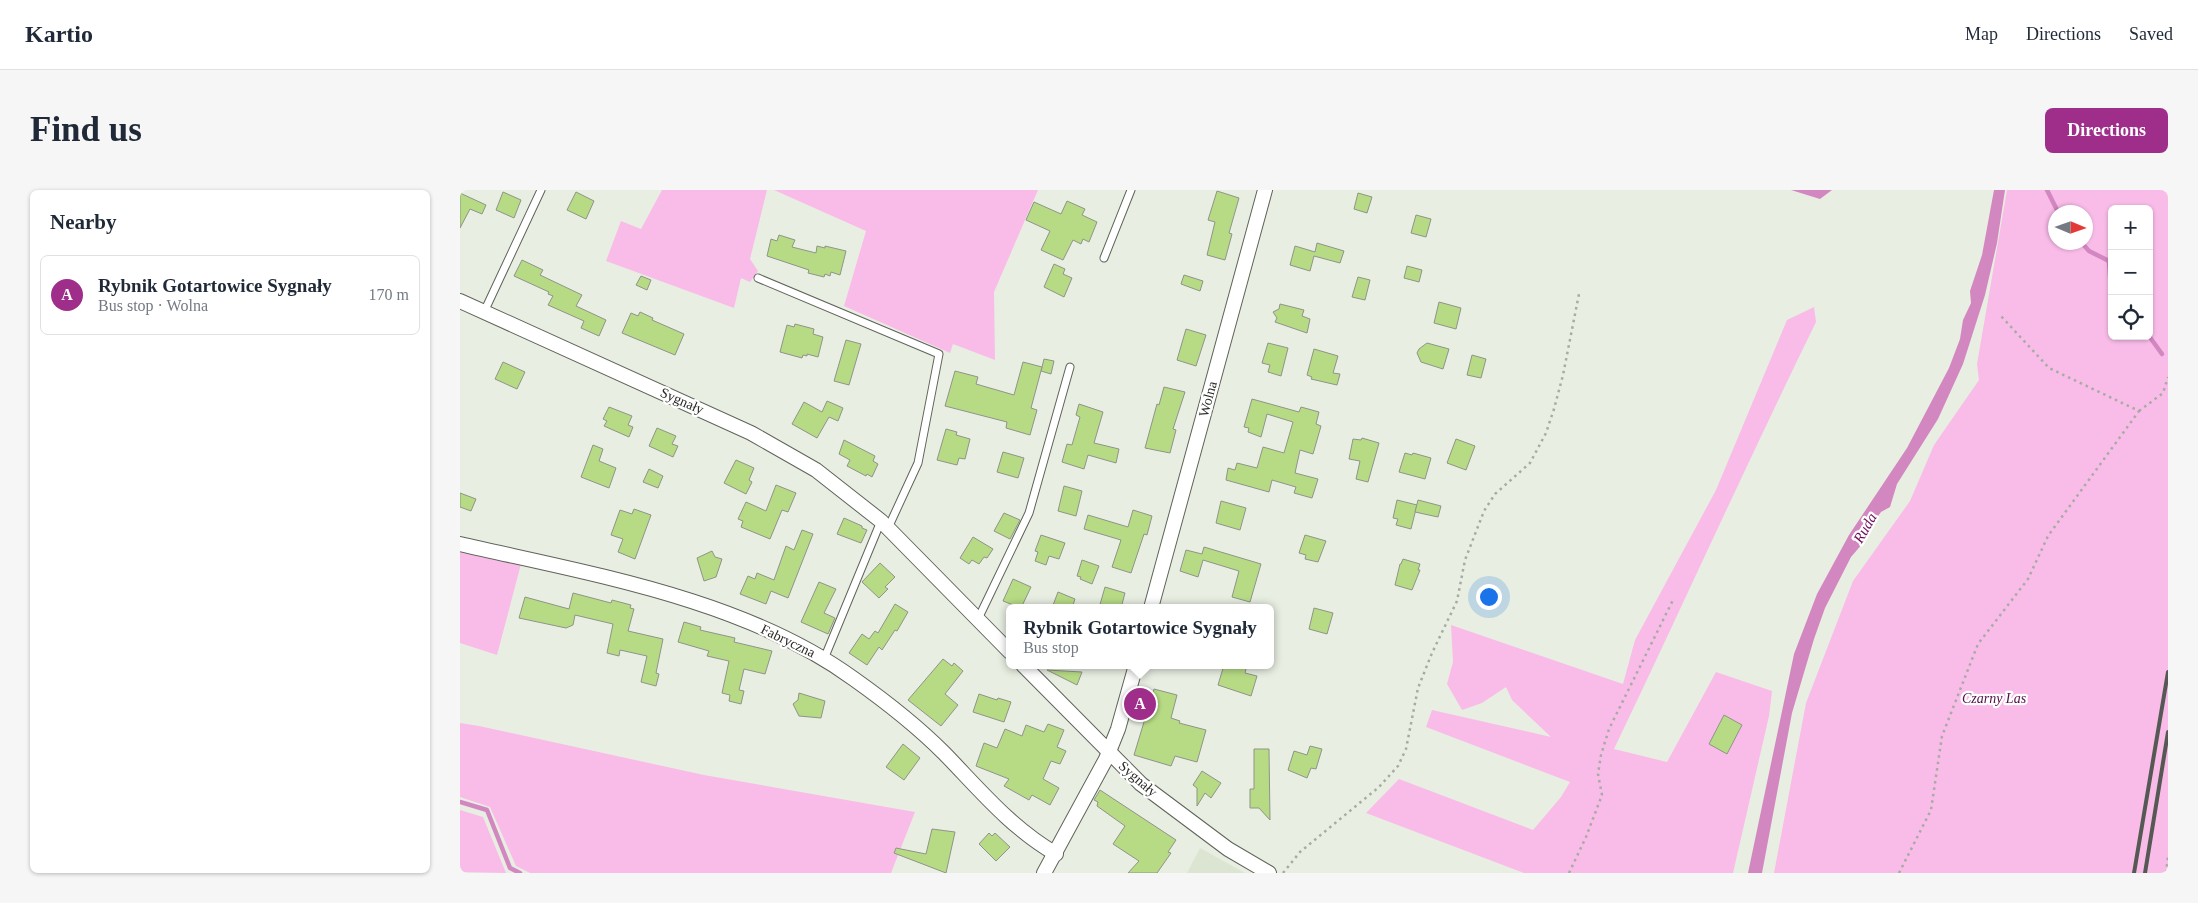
<!DOCTYPE html>
<meta charset="utf-8">
<style>
:root{--surface:#fff;--page:#f6f6f7;--text:#1f2937;--muted:#747a83;--line:#e0e1e3;--accent:#9f2e8a}
body{margin:0;font-family:Georgia,serif;background:var(--page);color:var(--text)}
.controls{position:absolute;right:15px;top:15px;display:grid;overflow:hidden;border-radius:8px;box-shadow:0 1px 4px #0004}
.controls button{width:45px;height:45px;display:grid;place-items:center;padding:0;border:0;border-bottom:1px solid var(--line);background:var(--surface);color:var(--text);font:25px sans-serif}
.compass{position:absolute;left:1588px;top:15px;width:45px;height:45px;border-radius:50%;background:var(--surface);box-shadow:0 1px 4px #0004;rotate:92deg}
.you{position:absolute;left:1028px;top:406px;width:18px;height:18px;margin:-12px;border:4px solid #fff;border-radius:50%;background:#1a73e8;box-shadow:0 0 0 8px #1a73e833}
.badge{display:grid;place-items:center;width:32px;height:32px;border-radius:50%;background:var(--accent);color:#fff;font-size:16px;font-weight:700}
.pin{position:absolute;translate:-50% -50%;border:2px solid #fff;box-shadow:0 1px 5px #0006}
.popup{position:absolute;left:546px;top:414px;width:268px;height:65px;box-sizing:border-box;display:grid;place-content:center;border-radius:8px;background:var(--surface);filter:drop-shadow(0 1px 4px #0005);font-size:16px;white-space:nowrap;color:var(--muted)}
.popup b{font-size:19px;color:var(--text)}
.popup::after{content:'';position:absolute;left:50%;top:100%;margin-left:-10px;border:10px solid transparent;border-top-color:var(--surface)}
.list{margin:0;padding:0;list-style:none}
h2{display:flex;justify-content:space-between;align-items:center;height:65px;margin:0;padding:0 20px;font-size:21px}
h2 small{font-size:16px;font-weight:400;color:var(--muted)}
.list li{display:grid;grid-template-columns:32px 1fr auto;gap:15px;align-items:center;box-sizing:border-box;height:80px;margin:0 10px 10px;padding:0 10px;border:1px solid var(--line);border-radius:8px}
.list b{display:block;font-size:19px;white-space:nowrap}
.list p{margin:0;font-size:16px;white-space:nowrap;color:var(--muted)}
.list em{font-size:16px;font-style:normal;color:var(--muted)}
.icon{flex:none;width:28px;height:28px;fill:none;stroke:currentColor;stroke-width:2;stroke-linecap:round;stroke-linejoin:round}
.map{position:relative;flex:none;width:1708px;height:683px;overflow:hidden;border-radius:8px}
header{display:flex;align-items:center;gap:30px;box-sizing:border-box;height:70px;padding:0 25px;background:var(--surface);border-bottom:1px solid var(--line)}
header strong{font-size:24px}
nav{display:flex;gap:28px;margin-inline-start:auto;font-size:18px}
.intro{display:flex;align-items:center;justify-content:space-between;box-sizing:border-box;height:120px;padding:0 30px}
h1{margin:0;font-size:35px}
.button{padding:12px 22px;border-radius:8px;background:var(--accent);color:#fff;font-size:18px;font-weight:700}
main{display:flex;gap:30px;padding:0 30px}
aside{flex:1;background:var(--surface);border-radius:8px;box-shadow:0 1px 4px #0004}
.map>svg:first-child{display:block}
</style>
<header>
<strong>Kartio</strong>
<nav><a>Map</a><a>Directions</a><a>Saved</a></nav>
</header>
<div class="intro"><h1>Find us</h1><a class="button">Directions</a></div>
<main>
<aside>
<h2>Nearby<small></small></h2>
<ul class="list">
<li><span class="badge">A</span><div><b>Rybnik Gotartowice Sygnały</b><p>Bus stop · Wolna</p></div><em>170 m</em></li>
</ul>
</aside>
<div class="map">
<svg width="1708" height="683" viewBox="0 0 1708 683">
<rect width="100%" height="100%" fill="#e8eee2"/>
<polygon fill="#dce5d2" points="740,658 785,683 727,683"/>
<g fill="#f9bce9" fill-rule="evenodd">
<polygon points="202,0 307,0 290,69 298,81 290,92 281,88 274,118 146,71 161,31 181,39"/>
<polygon points="314,0 578,0 534,102 535,170 493,154 490,163 384,116 406,41"/>
<path d="M1547,0H1708V683H1314L1346,513L1393,391L1450,311L1474,255L1519,190L1517,174ZM1652,19H1689V146H1652ZM1596,22H1626V52H1596Z"/>
<path d="M1354,117L1356,132C1287,273 1222,417 1154,559L1207,572L1256,482L1312,501L1309,526L1273,683H1064L906,623L939,589L1073,640L1101,607L1110,592L966,537L972,520L1091,547L1052,510L1046,497L1022,513L1002,520L987,494L993,472L991,435L1163,494L1175,450L1256,300L1327,130Z"/>
<polygon points="0,362 61,374 37,465 0,453"/>
<polygon points="0,533 19,536 244,585 455,622 431,683 70,683 56,676 30,617 0,607"/>
<polygon points="0,620 23,627 46,683 0,682"/>
</g>
<g fill="#d387c1">
<polygon points="1331,0 1372,0 1360,9"/>
<polygon points="1534,0 1545,0 1537,53 1525,105 1503,174 1478,229 1437,294 1430,317 1421,322 1402,348 1403,353 1391,367 1365,418 1354,449 1332,523 1302,683 1288,683 1334,464 1357,404 1389,345 1447,258 1489,178 1500,149 1503,130 1511,113 1510,101 1522,65"/>
</g>
<g fill="none" stroke-linecap="round" stroke-linejoin="round">
<g stroke="#d387c1" stroke-width="4.5">
<polyline points="1587,0 1598,22"/>
<polyline points="1621,52 1629,61 1649,71 1652,114"/>
<polyline points="1689,146 1702,164"/>
<polyline points="0,612 27,620 50,678 60,683"/>
</g>
</g>
<g fill="#b7db85" stroke="#8f9489">
<polygon points="757,1 779,8 769,43 772,44 765,70 747,65 755,32 748,30"/>
<polygon points="43,2 61,10 54,28 36,20"/>
<polygon points="116,2 134,11 126,29 107,20"/>
<polygon points="0,3 26,15 22,24 10,19 0,38"/>
<polygon points="898,3 912,7 907,23 894,19"/>
<polygon points="607,11 625,19 622,25 637,32 629,52 623,49 621,54 613,50 603,70 581,60 590,41 566,30 574,12 601,24"/>
<polygon points="956,25 971,29 966,47 951,43"/>
<polygon points="319,45 335,50 332,57 356,63 357,56 365,58 365,56 386,61 380,85 371,82 370,86 365,84 364,87 348,83 349,80 307,66 311,49 317,51"/>
<polygon points="857,53 884,61 880,73 854,66 850,81 830,75 835,56 855,62"/>
<polygon points="62,70 83,80 80,85 122,105 116,116 146,130 139,146 121,138 124,131 88,115 93,106 88,104 89,102 54,86"/>
<polygon points="594,74 605,79 603,84 612,88 604,107 584,97"/>
<polygon points="947,76 962,80 959,92 944,88"/>
<polygon points="724,85 743,91 740,101 721,94"/>
<polygon points="181,86 191,90 187,100 176,95"/>
<polygon points="898,87 910,90 905,110 892,107"/>
<polygon points="979,112 1001,118 996,139 974,133"/>
<polygon points="820,114 844,120 842,126 850,129 847,143 815,132 817,128 813,122 819,119"/>
<polygon points="180,122 193,128 192,130 224,144 215,165 162,143 171,123 178,126"/>
<polygon points="335,134 354,139 353,144 363,147 358,167 347,164 347,166 343,165 342,168 320,162 327,135 334,137"/>
<polygon points="726,139 746,145 736,176 717,170"/>
<polygon points="386,150 401,154 389,195 374,191"/>
<polygon points="808,153 828,158 821,186 808,182 810,175 802,173"/>
<polygon points="967,153 989,159 983,179 961,172 957,163 959,159"/>
<polygon points="854,159 878,166 873,183 880,184 877,195 851,189 852,187 847,185"/>
<polygon points="1012,165 1026,169 1021,188 1007,185"/>
<polygon points="584,169 594,171 591,184 581,181"/>
<polygon points="43,172 65,182 57,199 35,189"/>
<polygon points="563,172 582,177 571,218 577,220 570,245 546,238 547,232 485,216 495,181 518,187 516,194 554,205"/>
<polygon points="704,197 725,202 713,239 716,240 710,263 685,258 697,214 699,215"/>
<polygon points="792,209 839,222 841,217 859,222 856,234 861,236 853,264 840,260 835,283 858,289 852,308 834,303 836,297 812,290 809,302 766,290 768,278 775,280 777,273 797,278 803,257 824,263 833,232 807,224 801,247 788,242 789,238 784,237"/>
<polygon points="367,211 383,218 378,231 369,227 357,248 332,234 344,212 362,222"/>
<polygon points="619,214 643,222 634,253 659,259 656,273 628,265 624,279 602,272 607,254 612,255 620,227 616,225"/>
<polygon points="149,217 172,226 168,235 173,237 169,247 144,236 147,231 143,229"/>
<polygon points="197,238 216,246 212,254 218,256 213,267 189,256"/>
<polygon points="486,239 497,242 496,245 510,249 505,269 499,268 497,275 477,270"/>
<polygon points="902,248 919,253 908,292 896,289 900,271 889,269 893,249 901,250"/>
<polygon points="996,249 1015,256 1006,280 987,273"/>
<polygon points="384,250 415,266 413,271 418,274 412,287 407,284 406,286 387,276 390,270 379,264"/>
<polygon points="133,255 143,259 139,271 156,278 149,298 121,287"/>
<polygon points="543,262 564,268 558,288 537,282"/>
<polygon points="945,263 952,265 953,263 971,268 965,289 939,282"/>
<polygon points="276,270 294,278 289,290 292,292 286,304 264,293"/>
<polygon points="189,279 203,286 198,298 183,292"/>
<polygon points="316,295 336,303 328,322 322,320 310,349 281,337 283,331 278,329 286,312 306,321"/>
<polygon points="604,296 622,301 616,326 598,321"/>
<polygon points="0,303 16,309 11,321 0,317"/>
<polygon points="937,310 957,315 951,339 936,335 938,329 933,328"/>
<polygon points="958,310 981,316 978,327 955,322"/>
<polygon points="761,311 786,318 780,340 756,333"/>
<polygon points="174,319 191,325 175,369 158,362 163,349 151,345 160,320 172,324"/>
<polygon points="673,320 692,326 687,345 684,344 671,383 652,377 661,350 624,339 628,325 668,337"/>
<polygon points="544,323 560,330 550,349 534,341"/>
<polygon points="384,328 402,336 402,338 407,340 401,353 377,344"/>
<polygon points="342,340 353,344 328,408 311,401 306,414 280,404 288,386 295,389 297,383 314,390 326,356 334,360"/>
<polygon points="581,345 605,353 599,369 589,366 586,375 575,371 578,362 575,361"/>
<polygon points="845,345 866,351 858,372 845,369 846,365 839,363"/>
<polygon points="513,347 533,359 527,368 524,367 519,374 512,370 509,374 500,368"/>
<polygon points="744,357 801,374 790,412 772,407 779,381 743,370 738,387 720,381 726,360 742,364"/>
<polygon points="252,361 255,367 262,369 256,387 244,391 237,368"/>
<polygon points="943,369 960,374 958,380 960,380 952,400 935,395 940,374 941,374"/>
<polygon points="622,370 639,376 632,394 620,389 621,387 617,386"/>
<polygon points="420,373 435,387 425,397 428,399 419,408 402,392"/>
<polygon points="553,389 571,397 561,418 543,411"/>
<polygon points="359,392 376,399 364,423 375,428 368,444 341,432"/>
<polygon points="645,397 665,403 661,418 639,418"/>
<polygon points="598,402 615,409 612,418 592,418"/>
<polygon points="113,403 151,413 152,410 171,415 170,418 174,419 168,441 203,449 196,483 199,484 196,496 181,492 187,466 160,460 159,466 147,463 153,434 115,425 113,435 106,438 59,428 65,407 109,419"/>
<polygon points="435,414 448,422 437,441 435,440 422,460 419,457 407,475 389,463 402,444 409,449 415,441 418,443"/>
<polygon points="854,418 873,423 867,444 849,439"/>
<polygon points="224,432 241,437 240,440 275,448 274,452 312,461 305,484 284,479 279,500 284,501 281,514 269,511 270,505 262,503 269,471 247,466 249,461 218,452"/>
<polygon points="483,469 492,476 494,473 503,481 485,504 498,515 481,536 448,510"/>
<polygon points="764,475 787,475 785,483 797,486 791,506 758,495"/>
<polygon points="587,480 622,482 617,495"/>
<polygon points="694,499 717,505 711,528 720,531 719,533 746,540 737,572 715,566 711,576 674,565"/>
<polygon points="339,503 365,511 361,528 339,526 333,514 338,510"/>
<polygon points="519,504 537,510 538,508 551,512 544,532 513,522"/>
<polygon points="1264,525 1282,535 1267,564 1249,554"/>
<polygon points="588,534 604,540 597,557 606,561 600,574 591,571 583,589 599,598 590,615 572,605 569,610 544,596 549,589 516,576 524,553 537,558 545,539 562,546 566,535 584,542"/>
<polygon points="443,554 460,568 444,590 426,577"/>
<polygon points="850,556 862,559 856,579 851,578 847,588 828,580 834,561 847,565"/>
<polygon points="794,559 809,559 810,630 799,618 790,618 790,599 794,599"/>
<polygon points="742,581 761,593 751,608 745,603 737,616 737,598 733,595"/>
<polygon points="640,600 716,650 708,662 711,663 697,683 668,683 679,671 653,654 665,636 637,616 638,612 634,610"/>
<polygon points="472,639 495,642 486,683 434,663 436,658 466,664"/>
<polygon points="529,643 532,646 535,643 550,657 536,671 519,654"/>
</g>
<g fill="none" stroke-linecap="round" stroke-linejoin="round">
<defs>
<g id="service">
<polyline points="644,68 671,0"/>
<polyline points="298,88 479,164 458,273 428,338"/>
<polyline points="24,122 81,0"/>
<polyline points="518,429 569,323 610,177"/>
<polyline points="364,469 421,331"/>
</g>
<g id="minor">
<polyline points="0,111 291,243 356,280 421,331 550,462"/>
<path d="M0,354C130,384 284,409 394,489C425,511 457,536 484,563C520,600 550,637 596,664"/>
<polyline points="691,418 805,0"/>
<polyline points="563,475 681,594 768,659 809,683"/>
<polyline points="584,683 646,569 658,539 676,475"/>
</g>
</defs>
<use href="#service" stroke="#5f6359" stroke-width="9"/>
<use href="#minor" stroke="#5f6359" stroke-width="16"/>
<g stroke="#a7aba2" stroke-width="2.5" stroke-dasharray="2.5 4" stroke-linecap="butt">
<polyline points="1679,221 1703,203 1708,187"/>
<polyline points="823,683 840,662 919,597 938,576 946,559 958,498 972,463 997,411 1005,370 1024,321 1035,304 1070,273 1086,243 1094,219 1103,185 1119,104"/>
<polyline points="1109,683 1126,647 1142,605 1138,584 1141,565 1149,539 1213,410"/>
<polyline points="1439,683 1471,620 1482,546 1518,454 1568,389 1588,346 1679,221 1589,178 1540,125"/>
<polyline points="1706,683 1708,666"/>
</g>
<use href="#service" stroke="#fff" stroke-width="7"/>
<use href="#minor" stroke="#fff" stroke-width="14"/>
<g stroke="#565953" stroke-width="4">
<polyline points="1674,683 1708,482"/>
<polyline points="1685,683 1708,542"/>
</g>
</g>
<g text-anchor="middle" dominant-baseline="central" stroke-width="4.5" stroke-linejoin="round" paint-order="stroke">
<g font-size="14" fill="#272925" stroke="#fff">
<text transform="translate(748 209) rotate(-75)">Wolna</text>
<text transform="translate(222 211) rotate(24)">Sygnały</text>
<text transform="translate(328 451) rotate(26)">Fabryczna</text>
<text transform="translate(678 589) rotate(41)">Sygnały</text>
</g>
<g font-size="14" font-style="italic" fill="#520e46" stroke="#fff">
<text x="1534" y="508">Czarny Las</text>
</g>
<g font-size="15" font-style="italic" fill="#6a0e5b" stroke="#fff">
<text transform="translate(1405 338) rotate(-60)">Ruda</text>
</g>
</g>
</svg>
<div class="controls">
<button>+</button>
<button>−</button>
<button><svg class="icon" aria-label="locate" viewBox="0 0 24 24"><circle cx="12" cy="12" r="6"/><path d="M12 2v4M12 18v4M2 12h4M18 12h4"/></svg></button>
</div>
<svg class="compass" viewBox="-18 -18 36 36"><path d="M0-13l5 13h-10z" fill="#e53935"/><path d="M0 13l5-13h-10z" fill="#747a83"/></svg>
<div class="you"></div>
<div class="pin badge" style="left:680px;top:514px">A</div>
<div class="popup"><b>Rybnik Gotartowice Sygnały</b>Bus stop</div>
</div>
</main>
